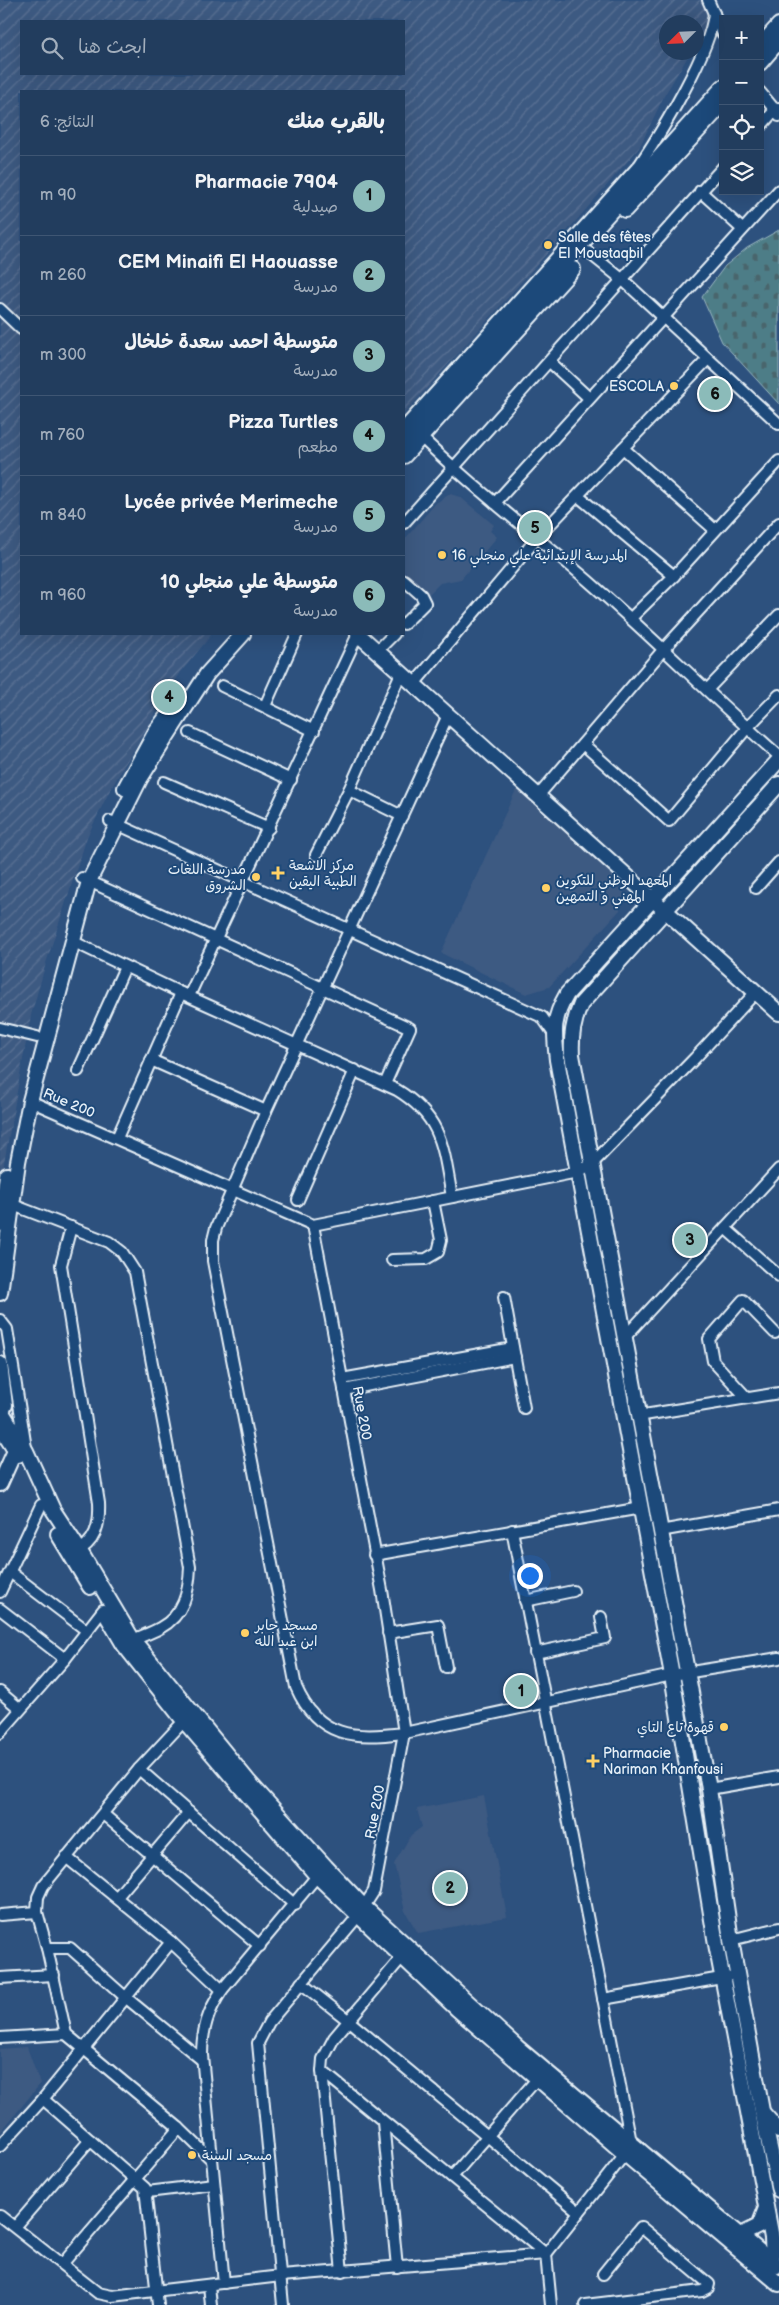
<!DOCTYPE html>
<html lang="ar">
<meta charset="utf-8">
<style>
:root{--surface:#223d5e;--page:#2a4464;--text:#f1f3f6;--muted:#a2aebc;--line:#3f5673;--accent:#8bbbb9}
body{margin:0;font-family:"Balsamiq Sans","Playpen Sans Arabic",sans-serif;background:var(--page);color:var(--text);direction:rtl}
.controls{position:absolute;right:15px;top:15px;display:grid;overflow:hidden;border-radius:0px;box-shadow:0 5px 20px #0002}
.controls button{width:45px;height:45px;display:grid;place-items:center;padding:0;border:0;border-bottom:1px solid var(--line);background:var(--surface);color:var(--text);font:25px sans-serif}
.compass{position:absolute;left:659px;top:15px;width:45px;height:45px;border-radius:50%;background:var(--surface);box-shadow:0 5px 20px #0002;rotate:246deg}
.you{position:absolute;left:529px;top:1575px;width:18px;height:18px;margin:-12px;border:4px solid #fff;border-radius:50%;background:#1a73e8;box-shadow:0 0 0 8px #1a73e833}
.badge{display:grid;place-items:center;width:32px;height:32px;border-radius:50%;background:var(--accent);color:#111;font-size:16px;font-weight:700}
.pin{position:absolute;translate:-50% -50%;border:2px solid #fff;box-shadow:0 1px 5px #0006}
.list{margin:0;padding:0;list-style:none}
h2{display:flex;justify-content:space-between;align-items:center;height:65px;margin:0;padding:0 20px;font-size:21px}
h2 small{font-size:16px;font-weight:400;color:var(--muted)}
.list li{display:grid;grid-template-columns:32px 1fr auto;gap:15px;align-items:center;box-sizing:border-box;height:80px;padding:0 20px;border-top:1px solid var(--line)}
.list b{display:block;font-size:19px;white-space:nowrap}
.list p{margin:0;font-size:16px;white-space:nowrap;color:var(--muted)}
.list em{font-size:16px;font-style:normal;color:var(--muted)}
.icon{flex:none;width:28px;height:28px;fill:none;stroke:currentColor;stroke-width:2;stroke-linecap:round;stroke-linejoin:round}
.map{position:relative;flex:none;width:779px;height:2305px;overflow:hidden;direction:ltr}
.search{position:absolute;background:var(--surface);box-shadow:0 5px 20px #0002;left:20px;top:20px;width:385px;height:55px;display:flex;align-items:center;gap:12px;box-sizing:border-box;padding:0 18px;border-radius:0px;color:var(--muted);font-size:19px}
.panel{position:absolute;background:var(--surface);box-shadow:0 5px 20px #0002;left:20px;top:90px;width:385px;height:545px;border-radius:0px;direction:rtl}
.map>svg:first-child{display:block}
</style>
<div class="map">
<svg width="779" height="2305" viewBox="0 0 779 2305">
<defs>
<pattern id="industrial-furrows" width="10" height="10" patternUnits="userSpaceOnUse" patternTransform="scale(1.25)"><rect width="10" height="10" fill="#3e5a82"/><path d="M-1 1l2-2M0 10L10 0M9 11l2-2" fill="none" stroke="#5a7294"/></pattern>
<pattern id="cemetery-stones" width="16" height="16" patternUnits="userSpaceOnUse" patternTransform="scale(1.25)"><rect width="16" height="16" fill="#4e7d87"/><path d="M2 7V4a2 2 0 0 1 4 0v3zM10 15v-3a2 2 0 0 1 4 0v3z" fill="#4a656c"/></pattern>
</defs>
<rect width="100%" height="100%" fill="#2d517e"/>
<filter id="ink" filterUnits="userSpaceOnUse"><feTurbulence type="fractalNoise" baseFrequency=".02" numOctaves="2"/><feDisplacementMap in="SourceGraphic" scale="10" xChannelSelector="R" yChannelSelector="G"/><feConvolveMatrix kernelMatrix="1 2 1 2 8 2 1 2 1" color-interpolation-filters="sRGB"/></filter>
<g filter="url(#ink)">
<g fill="#3e5a82">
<polygon points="450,494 460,497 494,525 490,531 497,537 461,579 440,583 429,594 404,571 404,540 436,503"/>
<polygon points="517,788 620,882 624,894 620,910 549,987 526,994 441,953"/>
<polygon points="484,1796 507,1917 418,1933 405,1911 394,1864 411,1835 422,1827 417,1809"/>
<polygon points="27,2047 40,2084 0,2133 0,2049"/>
</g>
<path fill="url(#industrial-furrows)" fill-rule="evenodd" d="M0,0H709L712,17L697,42L696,22H666V52L690,53L664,96L639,148L569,229L404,414V91H21V634H212L181,672L166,695L109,792L87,837L46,963L31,1015L4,1163L0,1203ZM21,21H404V74H21Z"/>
<polygon fill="url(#cemetery-stones)" stroke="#9bb7c0" points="779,230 779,404 722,342 702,297 725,266 747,248"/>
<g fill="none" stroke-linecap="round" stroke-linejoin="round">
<defs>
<g id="minor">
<polyline points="708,0 723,34"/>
<polyline points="760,92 775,110 779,108"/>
<polyline points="760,127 775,110 779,116"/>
<polyline points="700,191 742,229"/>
<polyline points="588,252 623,280 779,424"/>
<polyline points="0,309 21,329"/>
<polyline points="550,362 589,398"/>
<path d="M404,427L640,164C662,131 711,51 714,13"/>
<path d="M416,432C472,488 536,535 594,586C657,641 716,701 779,756"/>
<polyline points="623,448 715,530"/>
<polyline points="578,496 674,576"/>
<polyline points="495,503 779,190"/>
<polyline points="404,523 723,167"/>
<polyline points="404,580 421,595 425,603 404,624"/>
<polyline points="631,618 674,576 779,461"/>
<polyline points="377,651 394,634"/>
<polyline points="414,684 538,537 707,360"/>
<polyline points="222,686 314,731"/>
<polyline points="707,690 779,615"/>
<polyline points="265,706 297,634"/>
<path d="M448,715L266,1111L216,1228L213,1240V1261L296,1687C318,1738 354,1739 404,1733L672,1675L779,1658"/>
<polyline points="190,733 291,780"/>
<polyline points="583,744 669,821 747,728 779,695"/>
<polyline points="164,782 269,828"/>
<polyline points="349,790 402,816"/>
<polyline points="538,796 663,650 779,523"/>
<polyline points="110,821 542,1017 554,1034"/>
<polyline points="316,855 349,790 401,673"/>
<polyline points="82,878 410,1028 385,1084"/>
<polyline points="756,888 779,862"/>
<path d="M74,942L181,993L397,1090C443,1118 443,1148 452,1197"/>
<polyline points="189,996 358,634"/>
<polyline points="0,1028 37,1037"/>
<polyline points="151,1060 266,1111"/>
<polyline points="78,1071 125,967"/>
<polyline points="30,1101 313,1225 382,1590 404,1733 374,1891 358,1916 269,2022 258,2043 283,2305"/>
<polyline points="117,1138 181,993"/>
<polyline points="298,1200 355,1070"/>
<path d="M13,1205L109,1242L122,1252L135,1272L190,1567C189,1592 184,1615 160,1628C149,1634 138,1637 127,1643"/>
<polyline points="313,1225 578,1172 592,1164 695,1058 756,992"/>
<path d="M71,1227L61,1265L99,1503C100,1525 96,1543 74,1553"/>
<polyline points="725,1228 779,1276"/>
<polyline points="392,1260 426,1259 438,1252 441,1240 433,1201"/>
<polyline points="504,1297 524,1408"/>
<polyline points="0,1320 7,1329 26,1448"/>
<polyline points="624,1338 779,1169"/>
<polyline points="342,1379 513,1348"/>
<polyline points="344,1390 515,1357"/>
<polyline points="747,1398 713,1361 709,1339 743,1300 775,1333"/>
<polyline points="638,1416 779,1393"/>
<polyline points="512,1530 631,2142"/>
<polyline points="660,1531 779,1510"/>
<polyline points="374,1555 641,1508"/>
<polyline points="10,1572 86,1630"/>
<polyline points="0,1592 41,1505"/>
<polyline points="525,1601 573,1591"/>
<polyline points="0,1609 65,1659"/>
<polyline points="388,1633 438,1625 446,1667"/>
<polyline points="535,1653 605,1638 601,1617"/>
<polyline points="0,1692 20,1709"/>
<polyline points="184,1721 139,1769 43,1886 38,1897 37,1912 47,1948 66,2034 179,2128 211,2159"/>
<polyline points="0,1733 65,1659 103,1610"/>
<polyline points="139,1769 295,1905"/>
<polyline points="709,1789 779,1777"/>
<polyline points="103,1814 260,1946"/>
<polyline points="66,1857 171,1942 222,1990"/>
<polyline points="117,1897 189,1812"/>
<polyline points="0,1915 37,1912"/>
<polyline points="731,1940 779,1928"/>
<polyline points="47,1948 70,1948 124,1996 202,2060"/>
<polyline points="0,1978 54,1975"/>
<polyline points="301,1983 349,2021 579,2212"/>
<polyline points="603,1999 727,1977"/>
<polyline points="0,2038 66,2034"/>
<polyline points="322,2071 546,2254 551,2305"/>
<polyline points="43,2099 145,2188 158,2305"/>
<polyline points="383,2122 397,2267"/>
<polyline points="0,2146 43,2099 171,1942"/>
<polyline points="452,2177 537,2079"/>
<polyline points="147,2192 214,2184"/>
<polyline points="0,2216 98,2293 112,2296 281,2276 546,2254 625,2154"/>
<polyline points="16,2226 90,2140"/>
<polyline points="63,2263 179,2128"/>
<polyline points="342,2272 322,2071 323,2059 334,2038 403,1956"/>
<path d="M224,2283L202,2055C202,2030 208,2011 222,1990L317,1876"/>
<polyline points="209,2285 211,2305"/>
<polyline points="585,2305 702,2291 708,2288 709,2284 641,2227 603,2274"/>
</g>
<g id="major">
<polyline points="760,46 779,25"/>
<polyline points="760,63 779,41"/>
<polyline points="625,210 723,104"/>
<polyline points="404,440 723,87"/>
<polyline points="404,456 573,269"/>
<polyline points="358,634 779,1013"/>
<path d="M779,784L581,1004C573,1022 571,1036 572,1055L709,1789L731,1940L762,2111L779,2190"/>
<polyline points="125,788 156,731 182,696"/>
<polyline points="0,1224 7,1175"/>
<polyline points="0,1293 18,1162 30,1101 89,881 140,779 167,736 207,674 243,634"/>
<polyline points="0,1364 5,1405 0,1415"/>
<polyline points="0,1409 26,1451 53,1510 80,1551 133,1640 248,1781 326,1867 364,1907 517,2047 777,2266"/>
<polyline points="0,1427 18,1455"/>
<polyline points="0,1484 18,1444"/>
<polyline points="58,1534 90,1587"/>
<polyline points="107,1616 124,1645 184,1721 317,1876 457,2009 625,2154 779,2284"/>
<polyline points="763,2113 779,2131"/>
<polyline points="741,2235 759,2226 766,2208"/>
<path d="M773,2264L772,2238L716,1944L672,1675L557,1060C554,1031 552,1020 567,994L779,760"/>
</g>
</defs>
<use href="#minor" stroke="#e8f1f8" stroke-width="14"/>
<use href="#major" stroke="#e8f1f8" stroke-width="18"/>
<use href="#minor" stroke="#1f4a7a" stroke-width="10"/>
<use href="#major" stroke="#1f4a7a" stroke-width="14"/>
</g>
</g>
<g fill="#ffd166" stroke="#1f4a7a" stroke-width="2">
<circle cx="548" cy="245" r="5"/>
<circle cx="674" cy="386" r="5"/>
<circle cx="442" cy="555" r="5"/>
<path d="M275.5 865.5h5v5h5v5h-5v5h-5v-5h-5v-5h5z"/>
<circle cx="256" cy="877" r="5"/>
<circle cx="546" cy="888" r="5"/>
<circle cx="245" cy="1633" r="5"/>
<circle cx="724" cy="1727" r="5"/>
<path d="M590.5 1753.5h5v5h5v5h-5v5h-5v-5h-5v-5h5z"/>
<circle cx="192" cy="2155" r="5"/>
</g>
<g text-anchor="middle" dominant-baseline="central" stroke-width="4" stroke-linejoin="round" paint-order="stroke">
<g font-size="14" fill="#e8f1f8" stroke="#1f4a7a" text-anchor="start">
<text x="558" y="237">Salle des fêtes<tspan x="558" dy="16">El Moustaqbil</tspan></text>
<text x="664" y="386" text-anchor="end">ESCOLA</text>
<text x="452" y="555">المدرسة الإبتدائية علي منجلي 16</text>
<text x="289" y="865">مركز الاشعة<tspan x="289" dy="16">الطبية اليقين</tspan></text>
<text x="246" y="869" text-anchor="end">مدرسة اللغات<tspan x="246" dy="16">الشروق</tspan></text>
<text x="556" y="880">المعهد الوطني للتكوين<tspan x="556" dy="16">المهني و التمهين</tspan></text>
<text x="255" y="1625">مسجد جابر<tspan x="255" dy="16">ابن عبد الله</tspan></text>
<text x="714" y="1727" text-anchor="end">قهوة تاع التاي</text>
<text x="603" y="1753">Pharmacie<tspan x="603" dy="16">Nariman Khanfousi</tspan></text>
<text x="202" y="2155">مسجد السنة</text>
</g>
<g font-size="14" fill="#e8f1f8" stroke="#1f4a7a">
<text transform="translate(69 1103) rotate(23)">Rue 200</text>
<text transform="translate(362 1413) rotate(80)">Rue 200</text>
<text transform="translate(375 1812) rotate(-79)">Rue 200</text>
</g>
</g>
</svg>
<div class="controls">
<button>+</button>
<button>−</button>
<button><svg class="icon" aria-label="locate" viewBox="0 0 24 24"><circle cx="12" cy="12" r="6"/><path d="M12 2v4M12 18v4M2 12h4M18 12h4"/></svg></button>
<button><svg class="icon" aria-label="layers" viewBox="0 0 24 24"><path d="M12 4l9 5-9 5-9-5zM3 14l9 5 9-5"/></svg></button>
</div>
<svg class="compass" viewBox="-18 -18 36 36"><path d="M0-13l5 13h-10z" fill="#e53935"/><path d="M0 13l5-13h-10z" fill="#a2aebc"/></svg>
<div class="you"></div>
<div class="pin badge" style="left:521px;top:1691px">1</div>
<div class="pin badge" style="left:450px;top:1888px">2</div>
<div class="pin badge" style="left:690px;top:1240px">3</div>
<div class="pin badge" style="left:169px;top:697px">4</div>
<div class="pin badge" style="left:535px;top:528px">5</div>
<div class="pin badge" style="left:715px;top:394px">6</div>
<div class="search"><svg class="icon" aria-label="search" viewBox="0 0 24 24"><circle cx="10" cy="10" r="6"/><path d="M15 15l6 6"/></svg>ابحث هنا</div>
<section class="panel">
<h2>بالقرب منك<small>النتائج: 6</small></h2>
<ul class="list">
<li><span class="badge">1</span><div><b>Pharmacie 7904</b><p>صيدلية</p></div><em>90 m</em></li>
<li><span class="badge">2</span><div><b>CEM Minaifi El Haouasse</b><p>مدرسة</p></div><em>260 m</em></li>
<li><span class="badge">3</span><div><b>متوسطة احمد سعدة خلخال</b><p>مدرسة</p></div><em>300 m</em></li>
<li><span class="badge">4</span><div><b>Pizza Turtles</b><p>مطعم</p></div><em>760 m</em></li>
<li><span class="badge">5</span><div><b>Lycée privée Merimeche</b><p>مدرسة</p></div><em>840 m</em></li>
<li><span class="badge">6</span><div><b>متوسطة علي منجلي 10</b><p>مدرسة</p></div><em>960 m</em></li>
</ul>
</section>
</div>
